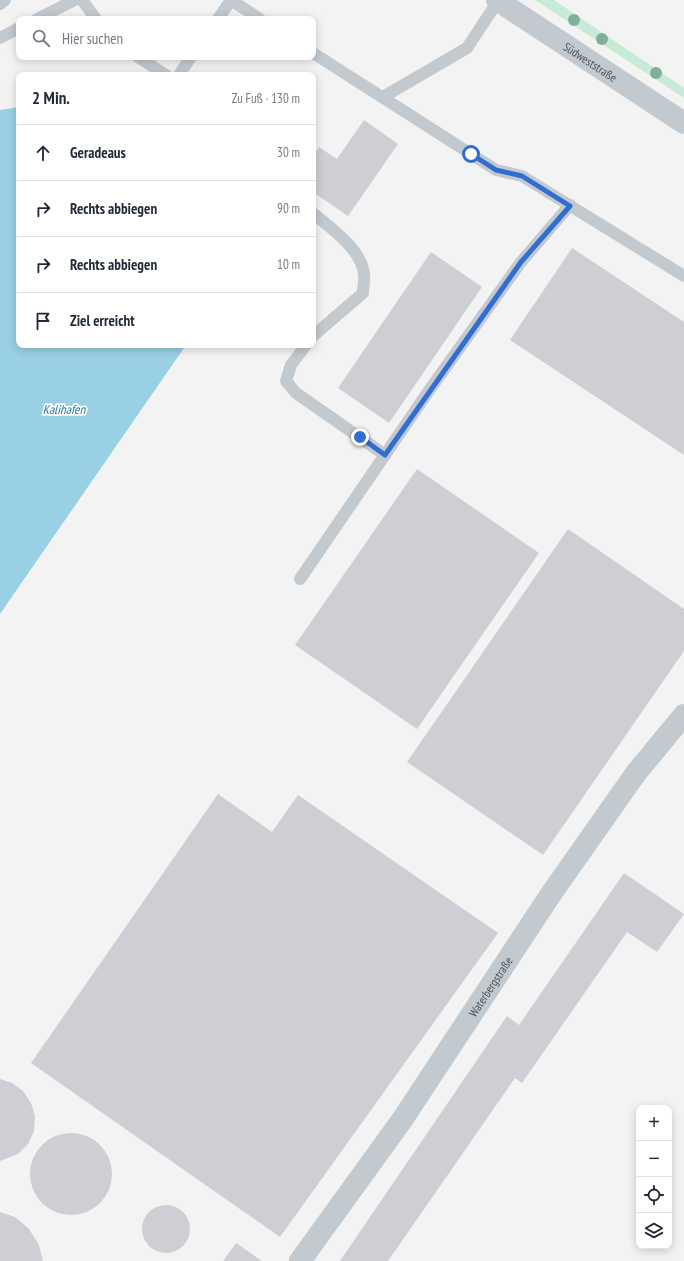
<!DOCTYPE html>
<html lang="de">
<meta charset="utf-8">
<style>
:root{--surface:#fff;--page:#f2f2f3;--text:#1f2937;--muted:#747a83;--line:#e0e1e3}
body{margin:0;font-family:"PT Sans Narrow",sans-serif;background:var(--page);color:var(--text)}
.controls{position:absolute;right:12px;bottom:12px;display:grid;overflow:hidden;border-radius:8px;box-shadow:0 2px 10px #0003}
.controls button{width:36px;height:36px;display:grid;place-items:center;padding:0;border:0;border-bottom:1px solid var(--line);background:var(--surface);color:var(--text);font:20px sans-serif}
.stop{position:absolute;width:12px;height:12px;margin:-9px;border:3px solid #316ed0;border-radius:50%;background:#fff}
.stop.end{background:#316ed0;border-color:#fff;box-shadow:0 1px 4px #0008}
.list{margin:0;padding:0;list-style:none}
h2{display:flex;justify-content:space-between;align-items:center;height:52px;margin:0;padding:0 16px;font-size:17px}
h2 small{font-size:13px;font-weight:400;color:var(--muted)}
.list li{display:grid;grid-template-columns:26px 1fr auto;gap:12px;align-items:center;box-sizing:border-box;height:56px;padding:0 16px;border-top:1px solid var(--line)}
.list b{display:block;font-size:15px;white-space:nowrap}
.list em{font-size:13px;font-style:normal;color:var(--muted)}
.icon{flex:none;width:22px;height:22px;fill:none;stroke:currentColor;stroke-width:2;stroke-linecap:round;stroke-linejoin:round}
.map{position:relative;flex:none;width:684px;height:1261px;overflow:hidden}
.search{position:absolute;background:var(--surface);box-shadow:0 2px 10px #0003;left:16px;top:16px;width:300px;height:44px;display:flex;align-items:center;gap:10px;box-sizing:border-box;padding:0 14px;border-radius:8px;color:var(--muted);font-size:15px}
.panel{position:absolute;background:var(--surface);box-shadow:0 2px 10px #0003;left:16px;top:72px;width:300px;height:276px;border-radius:8px}
.map>svg:first-child{display:block}
</style>
<div class="map">
<svg width="684" height="1261" viewBox="0 0 684 1261">
<rect width="100%" height="100%" fill="#f4f3f3"/>
<polygon fill="#c8ebd7" points="535,0 554,0 684,88 684,98"/>
<polygon fill="#9ad0e3" points="19,107 19,345 186,345 0,614 0,110"/>
<g fill="#cdcfd4">
<polygon points="364,120 398,144 348,216 313,192 313,156 319,147 337,159"/>
<polygon points="572,248 684,322 684,455 510,340"/>
<polygon points="431,252 482,287 389,423 338,388"/>
<polygon points="417,469 539,553 417,729 295,645"/>
<polygon points="568,529 684,609 684,651 543,855 407,762"/>
<polygon points="218,794 272,832 298,795 498,933 280,1237 31,1063"/>
<polygon points="624,873 684,914 657,952 627,932 522,1083 515,1078 388,1261 340,1261 507,1016 519,1025"/>
<polygon points="0,1079 12,1083 23,1091 31,1103 35,1116 34,1131 28,1144 18,1154 0,1161"/>
<circle cx="71" cy="1174" r="41"/>
<circle cx="166" cy="1229" r="24"/>
<polygon points="0,1212 15,1217 29,1229 39,1245 43,1261 0,1261"/>
<polygon points="236,1243 262,1261 223,1261"/>
</g>
<g fill="none" stroke-linecap="round" stroke-linejoin="round">
<g stroke="#c2c9cf" stroke-width="12">
<polyline points="82,0 96,19"/>
<polyline points="0,4 5,0"/>
<polyline points="37,19 75,0"/>
<polyline points="218,19 231,0 260,19"/>
<polyline points="0,38 19,28"/>
<polyline points="313,53 496,170 522,176 684,276"/>
<polyline points="138,57 166,75"/>
<polyline points="179,75 191,57"/>
<polyline points="383,97 467,48 498,1"/>
<path d="M313,213C331,229 361,248 364,274C365,280 363,287 363,293L313,336"/>
<polyline points="306,345 291,365 286,381 296,393 385,455"/>
<polyline points="300,579 428,392 521,262 570,205"/>
</g>
<path stroke="#c2c9cf" stroke-width="22" id="s1" d="M300,1261L402,1120L551,894L636,773L684,715"/>
<path stroke="#c2c9cf" stroke-width="22" id="s2" d="M497,0L684,123"/>
</g>
<g fill="#82af9b">
<circle cx="574" cy="20" r="6"/>
<circle cx="602" cy="39" r="6"/>
<circle cx="656" cy="73" r="6"/>
</g>
<g fill="none" stroke-linecap="round" stroke-linejoin="round">
<polyline stroke="#316ed0" stroke-width="5" points="360,437 385,455 521,262 570,206 522,176 496,170 471,154"/>
</g>
<g text-anchor="middle" dominant-baseline="central" stroke-width="3.5" stroke-linejoin="round" paint-order="stroke">
<g font-size="12" fill="#4c555e" stroke="#fff">
<text stroke="none"><textPath href="#s2" startOffset="112">Südweststraße</textPath></text>
<text stroke="none"><textPath href="#s1" startOffset="334">Waterbergstraße</textPath></text>
</g>
<g font-size="13" font-style="italic" fill="#1e7d9f" stroke="#fff">
<text x="64" y="409">Kalihafen</text>
</g>
</g>
</svg>
<div class="controls">
<button>+</button>
<button>−</button>
<button><svg class="icon" aria-label="locate" viewBox="0 0 24 24"><circle cx="12" cy="12" r="6"/><path d="M12 2v4M12 18v4M2 12h4M18 12h4"/></svg></button>
<button><svg class="icon" aria-label="layers" viewBox="0 0 24 24"><path d="M12 4l9 5-9 5-9-5zM3 14l9 5 9-5"/></svg></button>
</div>
<div class="stop" style="left:471px;top:154px"></div>
<div class="stop end" style="left:360px;top:437px"></div>
<div class="search"><svg class="icon" aria-label="search" viewBox="0 0 24 24"><circle cx="10" cy="10" r="6"/><path d="M15 15l6 6"/></svg>Hier suchen</div>
<section class="panel">
<h2>2 Min.<small>Zu Fuß · 130 m</small></h2>
<ul class="list">
<li><svg class="icon" aria-label="ahead" viewBox="0 0 24 24"><path d="M12 20V5M6 11l6-6 6 6"/></svg><div><b>Geradeaus</b></div><em>30 m</em></li>
<li><svg class="icon" aria-label="right" viewBox="0 0 24 24"><path d="M7 20v-9h11M14 6l5 5-5 5"/></svg><div><b>Rechts abbiegen</b></div><em>90 m</em></li>
<li><svg class="icon" aria-label="right" viewBox="0 0 24 24"><path d="M7 20v-9h11M14 6l5 5-5 5"/></svg><div><b>Rechts abbiegen</b></div><em>10 m</em></li>
<li><svg class="icon" aria-label="arrive" viewBox="0 0 24 24"><path d="M6 21V4h12l-3 4 3 4H6"/></svg><div><b>Ziel erreicht</b></div></li>
</ul>
</section>
</div>
